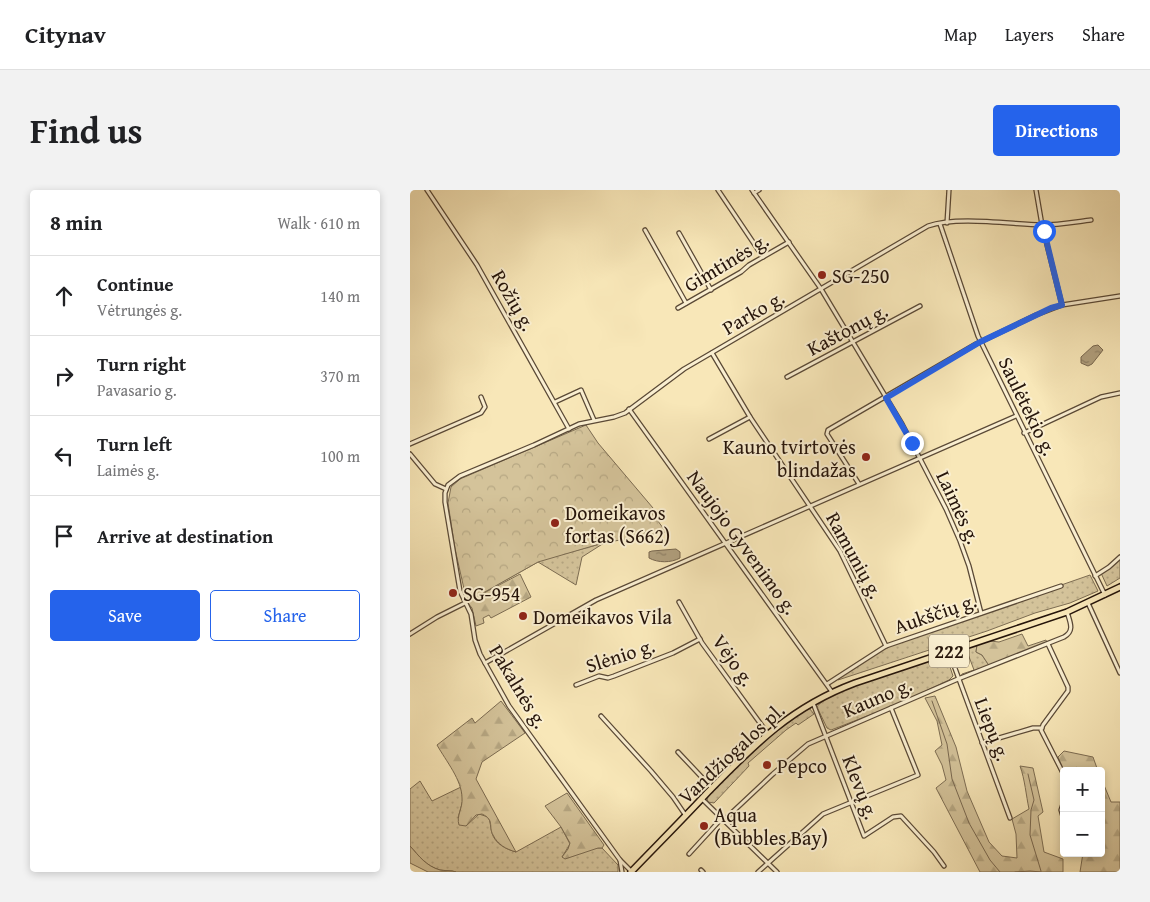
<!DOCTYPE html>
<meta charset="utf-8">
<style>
:root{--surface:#fff;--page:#f2f2f2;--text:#202124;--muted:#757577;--line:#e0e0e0;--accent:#2563eb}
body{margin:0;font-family:"Gentium Book Plus",serif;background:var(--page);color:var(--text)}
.controls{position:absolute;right:15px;bottom:15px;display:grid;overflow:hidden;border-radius:5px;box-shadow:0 2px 8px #0003}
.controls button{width:45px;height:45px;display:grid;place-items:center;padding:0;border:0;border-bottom:1px solid var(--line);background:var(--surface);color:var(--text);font:25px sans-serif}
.stop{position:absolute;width:15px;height:15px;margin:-11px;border:4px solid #2563eb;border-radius:50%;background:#fff}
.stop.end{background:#2563eb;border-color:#fff;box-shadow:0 1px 5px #0008}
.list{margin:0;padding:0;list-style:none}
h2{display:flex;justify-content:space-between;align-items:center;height:65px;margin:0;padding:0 20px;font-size:21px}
h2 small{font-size:16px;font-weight:400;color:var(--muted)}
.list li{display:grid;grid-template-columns:32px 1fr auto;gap:15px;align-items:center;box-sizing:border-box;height:80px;padding:0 20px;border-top:1px solid var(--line)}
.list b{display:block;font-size:19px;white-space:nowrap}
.list p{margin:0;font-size:16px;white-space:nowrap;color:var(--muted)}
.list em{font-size:16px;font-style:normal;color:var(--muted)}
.actions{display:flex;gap:10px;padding:15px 20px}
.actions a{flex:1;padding:11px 0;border:1px solid var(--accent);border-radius:5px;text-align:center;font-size:18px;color:var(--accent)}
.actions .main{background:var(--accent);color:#fff}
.icon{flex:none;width:28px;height:28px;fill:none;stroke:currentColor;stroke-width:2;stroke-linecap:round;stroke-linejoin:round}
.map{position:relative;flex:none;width:710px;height:682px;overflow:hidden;border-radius:5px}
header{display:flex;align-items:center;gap:30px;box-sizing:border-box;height:70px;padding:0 25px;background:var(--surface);border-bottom:1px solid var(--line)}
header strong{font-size:24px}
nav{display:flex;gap:28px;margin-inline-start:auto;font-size:18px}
.intro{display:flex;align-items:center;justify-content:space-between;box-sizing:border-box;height:120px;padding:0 30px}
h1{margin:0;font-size:35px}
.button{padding:12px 22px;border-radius:5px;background:var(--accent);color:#fff;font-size:18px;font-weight:700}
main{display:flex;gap:30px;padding:0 30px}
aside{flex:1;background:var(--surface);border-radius:5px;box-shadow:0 2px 8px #0003}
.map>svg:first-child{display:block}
</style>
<header>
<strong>Citynav</strong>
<nav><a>Map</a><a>Layers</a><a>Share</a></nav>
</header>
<div class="intro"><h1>Find us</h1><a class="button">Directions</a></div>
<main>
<aside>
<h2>8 min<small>Walk · 610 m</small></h2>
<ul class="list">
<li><svg class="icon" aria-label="ahead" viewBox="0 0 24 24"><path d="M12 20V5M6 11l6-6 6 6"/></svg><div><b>Continue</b><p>Vėtrungės g.</p></div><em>140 m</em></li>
<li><svg class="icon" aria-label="right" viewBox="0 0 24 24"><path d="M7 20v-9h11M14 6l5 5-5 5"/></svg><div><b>Turn right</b><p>Pavasario g.</p></div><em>370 m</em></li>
<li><svg class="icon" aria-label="left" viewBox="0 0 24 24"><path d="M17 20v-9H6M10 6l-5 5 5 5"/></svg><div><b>Turn left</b><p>Laimės g.</p></div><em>100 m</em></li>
<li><svg class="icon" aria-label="arrive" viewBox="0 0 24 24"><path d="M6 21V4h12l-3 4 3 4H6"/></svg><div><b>Arrive at destination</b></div></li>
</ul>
<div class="actions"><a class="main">Save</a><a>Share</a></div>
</aside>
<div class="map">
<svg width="710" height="682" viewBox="0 0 710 682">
<defs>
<pattern id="grass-dots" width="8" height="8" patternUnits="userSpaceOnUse" patternTransform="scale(1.25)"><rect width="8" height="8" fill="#d4c39a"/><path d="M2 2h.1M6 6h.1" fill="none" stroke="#b6a783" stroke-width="1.8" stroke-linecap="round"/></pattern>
<pattern id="forest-firs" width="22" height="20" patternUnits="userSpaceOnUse" patternTransform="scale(1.25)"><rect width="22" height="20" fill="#d4c39a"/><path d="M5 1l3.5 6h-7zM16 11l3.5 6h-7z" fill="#b6a783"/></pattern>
<pattern id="park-crowns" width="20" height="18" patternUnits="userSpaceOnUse" patternTransform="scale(1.25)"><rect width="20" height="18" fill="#d4c39a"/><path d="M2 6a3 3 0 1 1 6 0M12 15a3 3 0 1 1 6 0" fill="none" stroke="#b6a783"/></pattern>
<pattern id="water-ripples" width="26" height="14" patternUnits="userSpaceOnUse" patternTransform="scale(1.25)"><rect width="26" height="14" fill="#b09f7d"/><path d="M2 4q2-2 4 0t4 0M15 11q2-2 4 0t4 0" fill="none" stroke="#8f8065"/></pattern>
</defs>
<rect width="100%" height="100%" fill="#f8e7b8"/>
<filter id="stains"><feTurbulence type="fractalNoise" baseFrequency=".004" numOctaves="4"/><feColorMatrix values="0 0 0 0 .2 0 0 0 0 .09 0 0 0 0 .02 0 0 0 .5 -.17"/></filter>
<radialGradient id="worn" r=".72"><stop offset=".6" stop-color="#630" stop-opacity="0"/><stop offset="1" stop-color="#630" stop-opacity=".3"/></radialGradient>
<g fill="url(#grass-dots)" stroke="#7c6c52">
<polygon points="194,353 172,367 166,395 128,372 57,412 68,387"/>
<polygon points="710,367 710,388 697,396 691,383"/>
<polygon points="680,385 688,401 660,413 625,423 577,441 428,490 435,482 476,456"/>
<polygon points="567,455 566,462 572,465 580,477 551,487 552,484 564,480 558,464 545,468 546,473 542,464"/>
<path d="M533,466L537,468L543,486L539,490L490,513L429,537L421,540L417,538L407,517C415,501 512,473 533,466Z"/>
<path d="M399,518L404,524L388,535L386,533L376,540L338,573L339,576L304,613L298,612L297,608L299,606C322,582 370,529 399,518Z"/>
<path d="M10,591L22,611L51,597L53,610L48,628L56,636L69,624L78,627C81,632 80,637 82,643C85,654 96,659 106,662L151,637L160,654L152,667L155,668C167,666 180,657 192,658L208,675V682H46C41,680 35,681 30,680C16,676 9,666 0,656V599Z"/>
</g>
<g fill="url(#forest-firs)" stroke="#7c6c52">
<polygon points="110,384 121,407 81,428 79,425 73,428 74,433 66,436 62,418 57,412"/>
<polygon points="612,444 618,456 636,450 637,453 580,477 572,465 566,462 567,455 580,451 589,452"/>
<path d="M525,506L546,557L557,601L579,652L592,666L607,668L606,644L602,629L619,619C616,605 615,590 610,576L623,578L633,622L628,626L634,662L653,669V682H570L526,598L536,590L532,575L525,561L532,555L527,531L515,508Z"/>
<path d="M91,511L115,543L72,572L66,589L106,662C96,659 88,655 83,645C78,636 85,630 72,624L66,625L56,636L49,635C46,626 53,618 52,608C52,590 36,571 27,555L62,528L65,533Z"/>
<polygon points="654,561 683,567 688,581 654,581 648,567"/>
<polygon points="691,588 701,612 710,612 710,682 670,682 673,663 691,663"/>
<polygon points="157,603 194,655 192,658 188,658 155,669 152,667 158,659 160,653 151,637 135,616"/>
<path d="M0,656C9,666 16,676 30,680C35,681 41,680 46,682H18L0,673Z"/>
</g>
<polygon fill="url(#park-crowns)" stroke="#7c6c52" points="176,235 188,253 243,318 242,323 256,342 193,353 128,372 57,412 45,359 38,313 41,297 50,289"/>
<g fill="url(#water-ripples)" stroke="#78674f">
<polygon points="688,155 693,160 682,174 678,176 671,173 671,167 683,156"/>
<path d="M266,359L270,362V368C261,373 248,373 239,368V362L242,361Z"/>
</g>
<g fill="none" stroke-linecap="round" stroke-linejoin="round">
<g stroke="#78674f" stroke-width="1">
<polyline points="522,511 537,554 542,589 559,633 580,670 590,682"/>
<polyline points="618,584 624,610 621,620 620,645 631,681"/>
<polyline points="605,682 620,681 631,682"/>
</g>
<defs>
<g id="minor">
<polyline points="17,0 67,75 159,239"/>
<polyline points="308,0 353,67"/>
<polyline points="342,0 411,99 492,234 536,319 550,351 559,376 571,423"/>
<polyline points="626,0 632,35 652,115"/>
<polyline points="344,3 349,0"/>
<polyline points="537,33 539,0"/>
<polyline points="530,34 568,146 695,405"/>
<polyline points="235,40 276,113"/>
<polyline points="269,43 301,100"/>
<polyline points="268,118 331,82 339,75 379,52"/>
<polyline points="302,163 340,227 430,361 476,456"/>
<polyline points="377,187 510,116"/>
<polyline points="145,212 171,200 184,230"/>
<polyline points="219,219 422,502"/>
<polyline points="614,243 691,207 710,203"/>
<polyline points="299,249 340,227"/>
<polyline points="0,254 71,223 75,217 71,207"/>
<polyline points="0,264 25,294 36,299"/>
<polyline points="449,294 417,244 418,240 566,154 626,125 652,115 710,106"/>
<polyline points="685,386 699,377 710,367"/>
<polyline points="269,412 292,453 358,544"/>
<polyline points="678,413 710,483"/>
<polyline points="0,444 27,427 55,413"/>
<polyline points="638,454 658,497 658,501 633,535 631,540 654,585"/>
<polyline points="539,462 600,628"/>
<polyline points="75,473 186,410 606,226"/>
<polyline points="417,494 476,456 651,396"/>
<polyline points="166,495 189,486 198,488 204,486 263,463 290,449"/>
<polyline points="403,513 454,646 483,627 491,626 524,662 534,676"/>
<polyline points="191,526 241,581 263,607 276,626"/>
<polyline points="572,553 623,538 632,538"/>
<polyline points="268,562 302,598"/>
<polyline points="292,609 367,682"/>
<polyline points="654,611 651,620 654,630"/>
<path d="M314,630L363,584L398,554L548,489L654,447C665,441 660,432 657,422"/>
<polyline points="279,664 312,628"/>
<polyline points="210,670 212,682"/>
<polyline points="291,680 293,682"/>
<path d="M222,682L210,670L99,516L70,464L65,450L61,424L50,401L35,312V303L38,295L50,286L124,255L169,234L204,227L215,223L274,179L518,36C547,26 599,34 631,35C648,35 665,32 681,30"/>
<polyline points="348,682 413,624 508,585 481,518"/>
</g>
<path id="primary" d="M221,682C247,655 273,629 298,602C345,554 381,517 445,493L657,422L710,397"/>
</defs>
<use href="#minor" stroke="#5a4936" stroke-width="5.5"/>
<use href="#primary" stroke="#25140a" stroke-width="8"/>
<use href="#minor" stroke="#faefd1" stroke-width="3"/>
<use href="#primary" stroke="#f8e7b8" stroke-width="5"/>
</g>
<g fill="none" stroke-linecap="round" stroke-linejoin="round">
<polyline stroke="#2563eb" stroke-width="6" points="502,253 476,208 570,152 641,118 652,115 634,41"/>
</g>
<g fill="#8f2418" stroke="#faefd1" stroke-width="2">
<circle cx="412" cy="85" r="5"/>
<circle cx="456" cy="267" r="5"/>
<circle cx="145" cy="333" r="5"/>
<circle cx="43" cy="403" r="5"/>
<circle cx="113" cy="426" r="5"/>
<circle cx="357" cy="575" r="5"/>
<circle cx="294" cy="636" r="5"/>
</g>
<g text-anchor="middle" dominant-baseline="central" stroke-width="4" stroke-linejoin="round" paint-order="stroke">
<rect fill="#faefd1" stroke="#655646" stroke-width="1" x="519" y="444.5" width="40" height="33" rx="4"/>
<g font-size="19" font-weight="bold" fill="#25140a">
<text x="539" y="461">222</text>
</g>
<g font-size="20" fill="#25140a" stroke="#faefd1">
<text transform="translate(316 72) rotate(-31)">Gimtinės g.</text>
<text transform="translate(104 110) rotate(60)">Rožių g.</text>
<text transform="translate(343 122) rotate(-30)">Parko g.</text>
<text transform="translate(437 139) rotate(-28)">Kaštonų g.</text>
<text transform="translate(618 216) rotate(64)">Saulėtekio g.</text>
<text transform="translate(549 317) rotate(65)">Laimės g.</text>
<text transform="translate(333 352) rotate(54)">Naujojo Gyvenimo g.</text>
<text transform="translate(445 365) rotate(61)">Ramunių g.</text>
<text transform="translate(525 423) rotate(-19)">Aukščių g.</text>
<text transform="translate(210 465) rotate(-18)">Slėnio g.</text>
<text transform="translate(324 470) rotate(55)">Vėjo g.</text>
<text transform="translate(109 496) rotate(59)">Pakalnės g.</text>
<text transform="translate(467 507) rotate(-23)">Kauno g.</text>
<text transform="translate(583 539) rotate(69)">Liepų g.</text>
<text transform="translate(321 563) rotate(-43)">Vandžiogalos pl.</text>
<text transform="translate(451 597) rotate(69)">Klevų g.</text>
</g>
<g font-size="20" fill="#25140a" stroke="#faefd1" text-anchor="start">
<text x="422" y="85">SG-250</text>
<text x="446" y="256" text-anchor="end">Kauno tvirtovės<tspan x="446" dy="23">blindažas</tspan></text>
<text x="155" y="322">Domeikavos<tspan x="155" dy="23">fortas (S662)</tspan></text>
<text x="53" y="403">SG-954</text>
<text x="123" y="426">Domeikavos Vila</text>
<text x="367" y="575">Pepco</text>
<text x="304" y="624">Aqua<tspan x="304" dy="23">(Bubbles Bay)</tspan></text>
</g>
</g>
<rect width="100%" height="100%" filter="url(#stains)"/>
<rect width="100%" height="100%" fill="url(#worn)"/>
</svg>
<div class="controls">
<button>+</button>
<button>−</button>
</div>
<div class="stop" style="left:634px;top:41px"></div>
<div class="stop end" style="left:502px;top:253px"></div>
</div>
</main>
